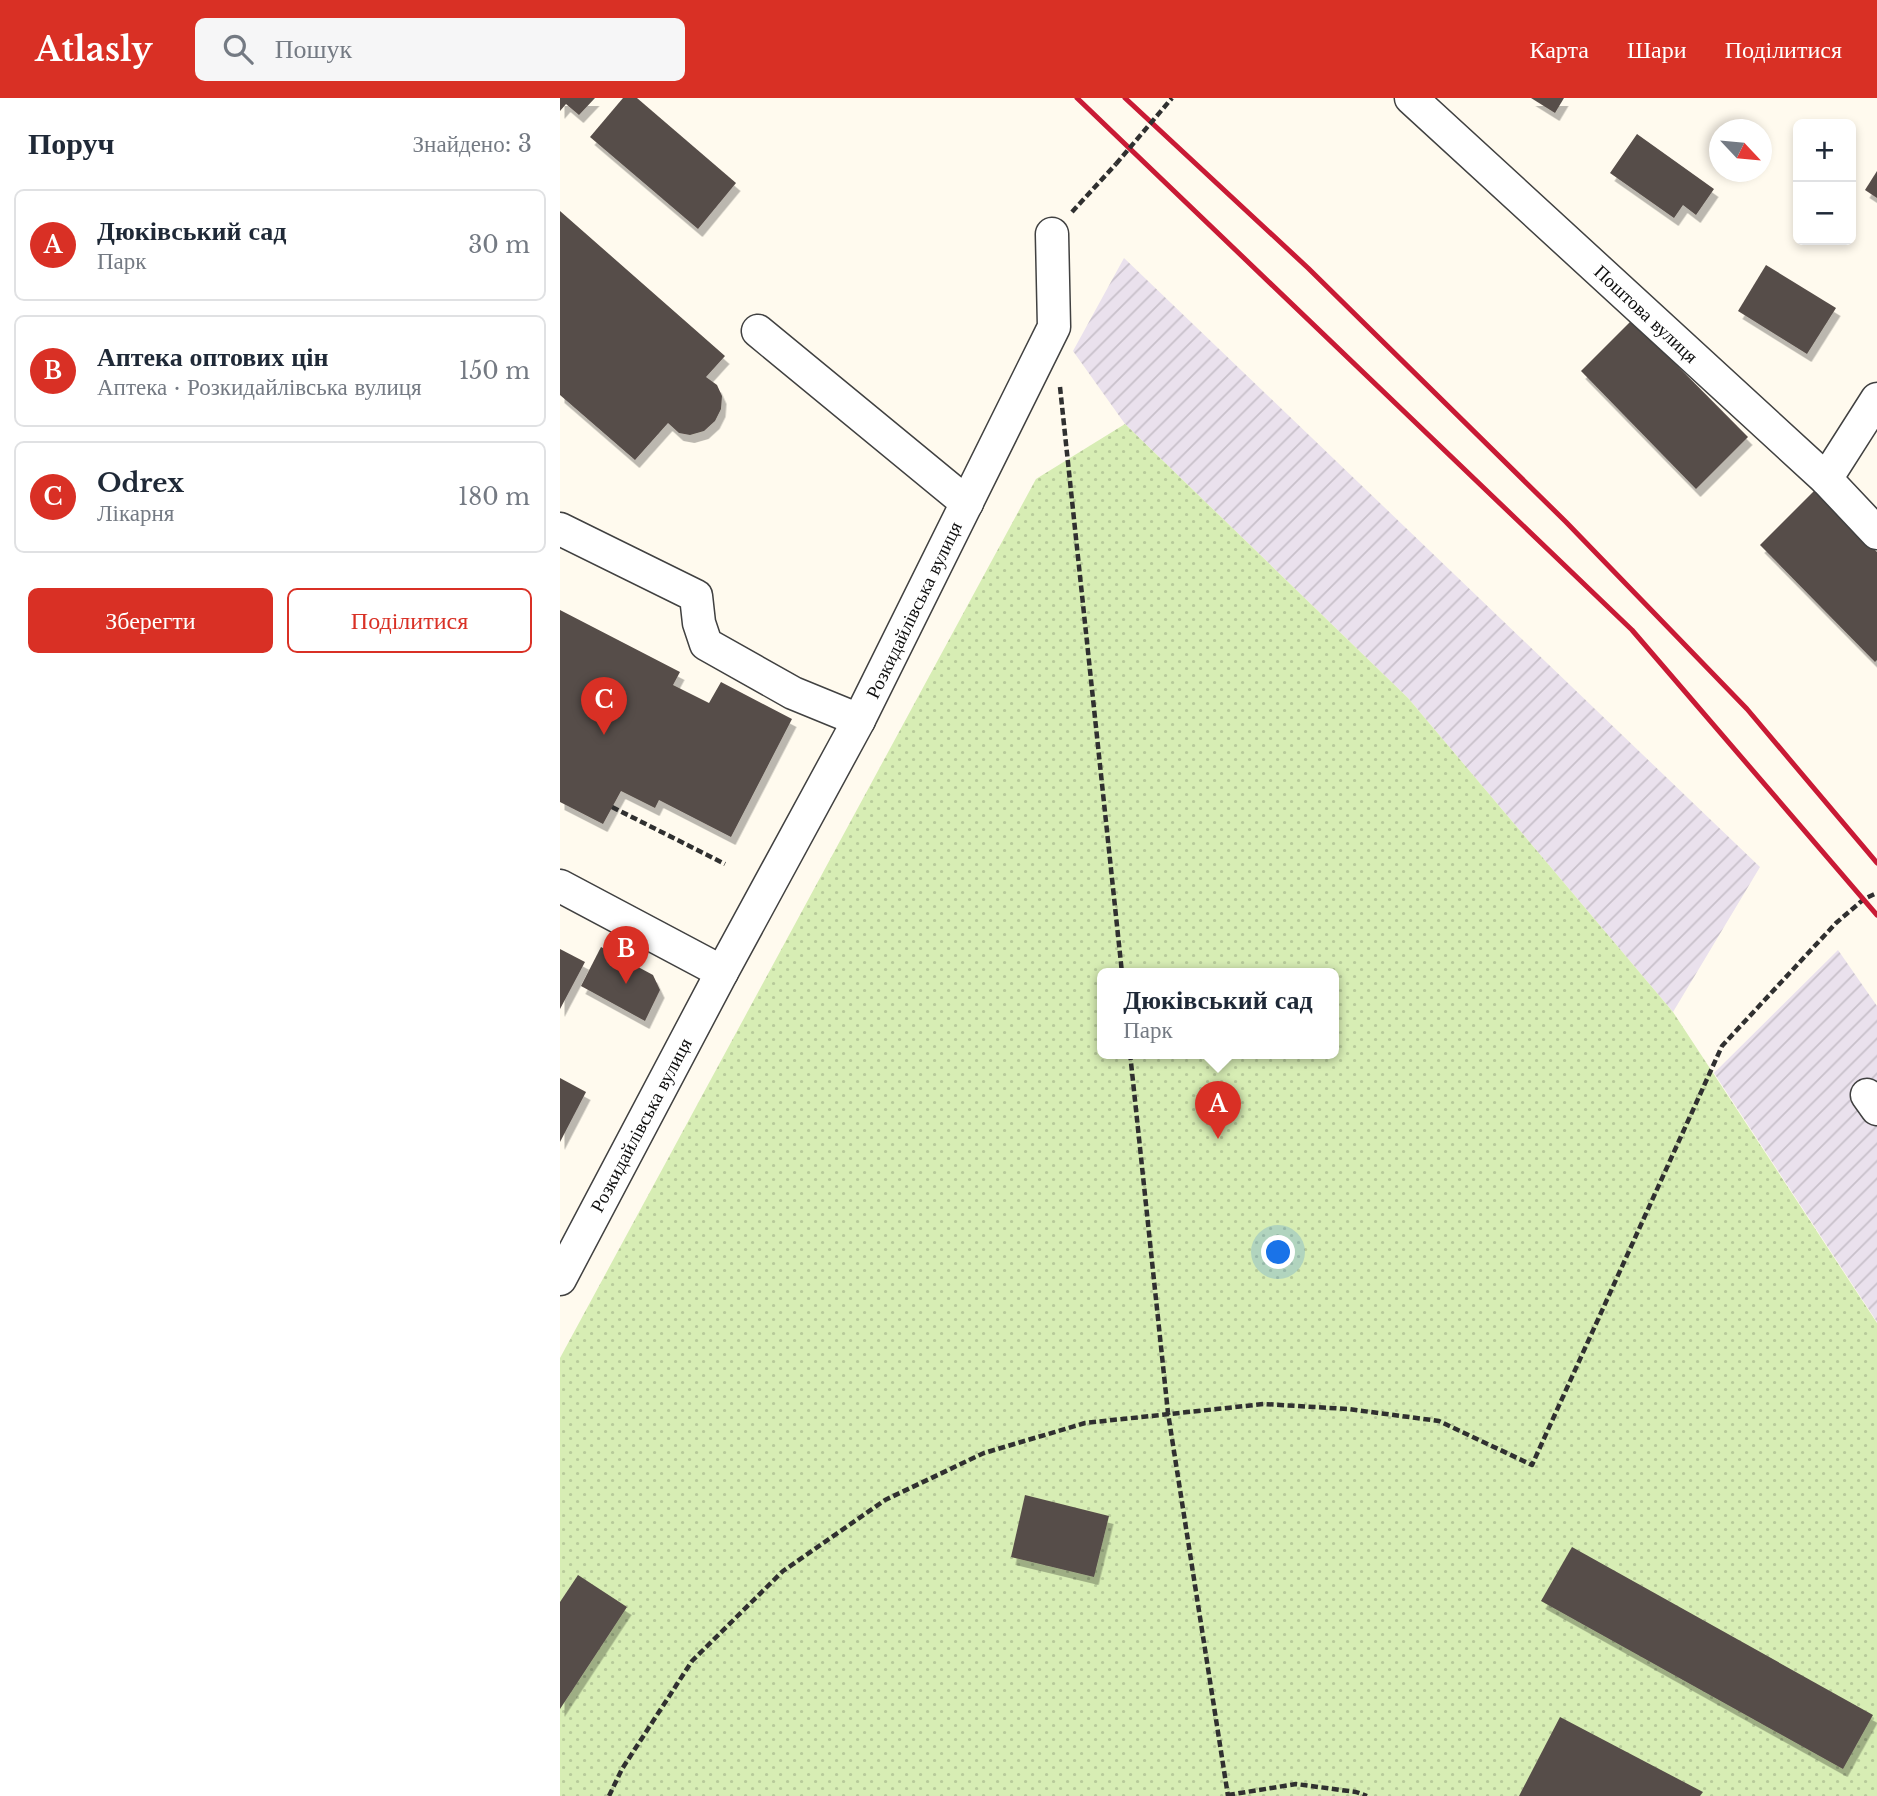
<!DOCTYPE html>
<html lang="uk">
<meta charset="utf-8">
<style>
:root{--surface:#fff;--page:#f6f6f7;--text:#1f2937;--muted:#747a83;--line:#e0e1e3;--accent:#d93025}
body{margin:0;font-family:"Libre Baskerville",serif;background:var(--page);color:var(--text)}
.controls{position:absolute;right:21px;top:21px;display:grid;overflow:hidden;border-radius:10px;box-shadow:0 4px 10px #0003}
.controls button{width:63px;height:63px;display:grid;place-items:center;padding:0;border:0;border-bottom:2px solid var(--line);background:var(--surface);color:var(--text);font:35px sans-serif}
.compass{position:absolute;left:1149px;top:21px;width:63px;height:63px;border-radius:50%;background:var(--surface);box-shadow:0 4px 10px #0003;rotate:116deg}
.you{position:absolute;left:719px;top:1155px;width:24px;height:24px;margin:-18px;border:5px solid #fff;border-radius:50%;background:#1a73e8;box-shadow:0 0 0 10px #1a73e833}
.badge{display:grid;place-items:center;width:46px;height:46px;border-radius:50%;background:var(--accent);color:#fff;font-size:23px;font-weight:700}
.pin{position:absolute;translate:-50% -58px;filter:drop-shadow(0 2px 4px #0008)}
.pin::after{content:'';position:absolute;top:37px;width:24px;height:21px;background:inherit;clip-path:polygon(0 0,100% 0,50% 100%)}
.popup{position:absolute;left:537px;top:870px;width:242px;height:91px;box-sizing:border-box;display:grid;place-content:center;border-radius:10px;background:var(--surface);filter:drop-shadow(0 2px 5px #0005);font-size:23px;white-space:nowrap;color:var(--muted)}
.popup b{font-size:26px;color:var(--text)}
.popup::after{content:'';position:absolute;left:50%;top:100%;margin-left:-14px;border:14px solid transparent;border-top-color:var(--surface)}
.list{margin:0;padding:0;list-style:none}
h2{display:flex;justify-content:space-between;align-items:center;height:91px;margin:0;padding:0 28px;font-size:30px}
h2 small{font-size:23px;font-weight:400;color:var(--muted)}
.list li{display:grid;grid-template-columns:46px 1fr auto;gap:21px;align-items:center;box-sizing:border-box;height:112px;margin:0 14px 14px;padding:0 14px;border:2px solid var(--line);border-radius:10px}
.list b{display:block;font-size:26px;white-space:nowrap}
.list p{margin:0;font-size:23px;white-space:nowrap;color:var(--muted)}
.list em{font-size:23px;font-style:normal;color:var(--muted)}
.actions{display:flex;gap:14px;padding:21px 28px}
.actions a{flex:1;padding:16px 0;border:2px solid var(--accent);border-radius:10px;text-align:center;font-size:24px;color:var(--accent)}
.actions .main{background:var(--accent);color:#fff}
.icon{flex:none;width:38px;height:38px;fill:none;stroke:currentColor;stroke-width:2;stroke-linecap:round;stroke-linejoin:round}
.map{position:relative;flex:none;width:1317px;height:1698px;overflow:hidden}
header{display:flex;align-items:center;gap:42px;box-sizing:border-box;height:98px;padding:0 35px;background:var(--accent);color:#fff}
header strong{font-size:33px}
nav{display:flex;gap:38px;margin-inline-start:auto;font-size:24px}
.search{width:490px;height:63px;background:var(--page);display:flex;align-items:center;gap:18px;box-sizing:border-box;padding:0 24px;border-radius:10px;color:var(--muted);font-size:26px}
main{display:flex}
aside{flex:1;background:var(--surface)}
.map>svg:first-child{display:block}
</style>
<header>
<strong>Atlasly</strong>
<div class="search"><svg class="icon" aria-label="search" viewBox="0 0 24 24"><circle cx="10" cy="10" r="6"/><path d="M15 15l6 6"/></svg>Пошук</div>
<nav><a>Карта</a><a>Шари</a><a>Поділитися</a></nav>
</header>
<main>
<aside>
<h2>Поруч<small>Знайдено: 3</small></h2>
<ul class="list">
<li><span class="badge">A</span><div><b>Дюківський сад</b><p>Парк</p></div><em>30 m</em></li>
<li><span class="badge">B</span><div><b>Аптека оптових цін</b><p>Аптека · Розкидайлівська вулиця</p></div><em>150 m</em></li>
<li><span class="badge">C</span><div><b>Odrex</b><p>Лікарня</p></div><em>180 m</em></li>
</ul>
<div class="actions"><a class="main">Зберегти</a><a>Поділитися</a></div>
</aside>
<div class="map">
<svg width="1317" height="1698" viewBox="0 0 1317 1698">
<defs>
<pattern id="industrial-furrows" width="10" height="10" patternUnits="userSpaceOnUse" patternTransform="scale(1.75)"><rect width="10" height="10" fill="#eae1ed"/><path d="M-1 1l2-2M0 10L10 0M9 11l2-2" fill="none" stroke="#c8c0ca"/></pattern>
<pattern id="park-dots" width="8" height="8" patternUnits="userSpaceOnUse" patternTransform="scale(1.75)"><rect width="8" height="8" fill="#d7edb4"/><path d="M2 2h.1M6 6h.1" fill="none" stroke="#b7ca9a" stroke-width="1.8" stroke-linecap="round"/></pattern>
<filter id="shadow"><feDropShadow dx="4.5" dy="8" stdDeviation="0" flood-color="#0004"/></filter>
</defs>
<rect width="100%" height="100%" fill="#fffaee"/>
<g fill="url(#industrial-furrows)">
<polygon points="564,160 1200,769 1113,914 848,600 565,326 513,253"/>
<polygon points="1278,852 1317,908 1317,1224 1154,975"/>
</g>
<path fill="url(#park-dots)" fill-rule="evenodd" d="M565,326L848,600L1113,914L1317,1225V1698H0V1260L476,381ZM542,875H774V955H542Z"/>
<g fill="#574d49" filter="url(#shadow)">
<polygon points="0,0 35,0 19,17 6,6 0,13"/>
<polygon points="63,0 77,0 176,85 138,131 30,39"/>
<polygon points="971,0 1004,0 995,15"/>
<polygon points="1077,36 1154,91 1136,117 1123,107 1114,120 1050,75"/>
<polygon points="1317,73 1317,100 1305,92"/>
<polygon points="0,113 165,258 146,279 157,287 162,298 161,311 155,323 144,333 130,337 119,335 108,325 75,362 0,297"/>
<polygon points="1206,167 1276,210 1247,256 1178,213"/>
<polygon points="1072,222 1188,339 1136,391 1021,273"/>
<polygon points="1256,391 1317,454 1317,562 1315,564 1200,447"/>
<polygon points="0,512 120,574 113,587 149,605 161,584 232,621 171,739 99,702 95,710 61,693 43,726 0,704"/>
<polygon points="41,849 93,877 100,892 85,923 21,888"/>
<polygon points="0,851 25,864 0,911"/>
<polygon points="0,980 26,994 0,1044"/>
<polygon points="465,1397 549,1418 534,1479 451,1459"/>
<polygon points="1012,1449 1313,1617 1283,1671 981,1503"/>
<polygon points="18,1477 67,1509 0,1611 0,1504"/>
<polygon points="1000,1619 1143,1694 1140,1698 959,1698"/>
</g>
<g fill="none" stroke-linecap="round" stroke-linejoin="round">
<defs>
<g id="minor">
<polyline points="851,0 1266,381 1317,435"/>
<polyline points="198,233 407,405"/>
<polyline points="1266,381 1317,301"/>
<polyline points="0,431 136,498 139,525 146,546 233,595 299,622"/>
<polyline points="0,788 162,874"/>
<polyline points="1307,997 1317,1011"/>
<polyline points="0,1181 162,874 299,622 494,229 492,136"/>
</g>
</defs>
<use href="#minor" stroke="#414141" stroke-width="35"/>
<g stroke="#303030" stroke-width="4.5" stroke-dasharray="7 3.5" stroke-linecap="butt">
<polyline points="512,114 556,66"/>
<polyline points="500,289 562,875"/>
<polyline points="52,709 165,766"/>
<polyline points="570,955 608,1315 668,1698"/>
<polyline points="668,1697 736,1686 796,1694 807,1698"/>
<polyline points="49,1698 62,1671 132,1563 223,1473 325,1402 424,1355 525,1325 704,1306 788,1311 879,1323 972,1367 1162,948 1276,825 1304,801 1317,795"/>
</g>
<use href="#minor" stroke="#fff" stroke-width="32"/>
<g stroke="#c91a35" stroke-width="5">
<polyline points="517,0 1072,532 1317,817"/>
<polyline points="565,0 748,170 1006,424 1187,611 1317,765"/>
</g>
<polyline stroke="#303030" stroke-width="4.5" stroke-dasharray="7 3.5" stroke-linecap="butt" points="556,66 612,0"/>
</g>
<g text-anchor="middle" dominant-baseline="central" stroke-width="7" stroke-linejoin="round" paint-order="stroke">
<g font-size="19" fill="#0e0e0e" stroke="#fff">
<text transform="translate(1086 216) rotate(43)">Поштова вулиця</text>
<text transform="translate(354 512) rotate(-64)">Розкидайлівська вулиця</text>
<text transform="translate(81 1027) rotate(-62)">Розкидайлівська вулиця</text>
</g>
</g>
</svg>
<div class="controls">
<button>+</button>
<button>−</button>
</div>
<svg class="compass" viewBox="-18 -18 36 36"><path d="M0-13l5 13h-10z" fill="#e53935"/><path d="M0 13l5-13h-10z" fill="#747a83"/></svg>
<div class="you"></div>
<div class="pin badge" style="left:658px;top:1041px">A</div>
<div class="popup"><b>Дюківський сад</b>Парк</div>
<div class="pin badge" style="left:66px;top:886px">B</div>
<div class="pin badge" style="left:44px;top:637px">C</div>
</div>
</main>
